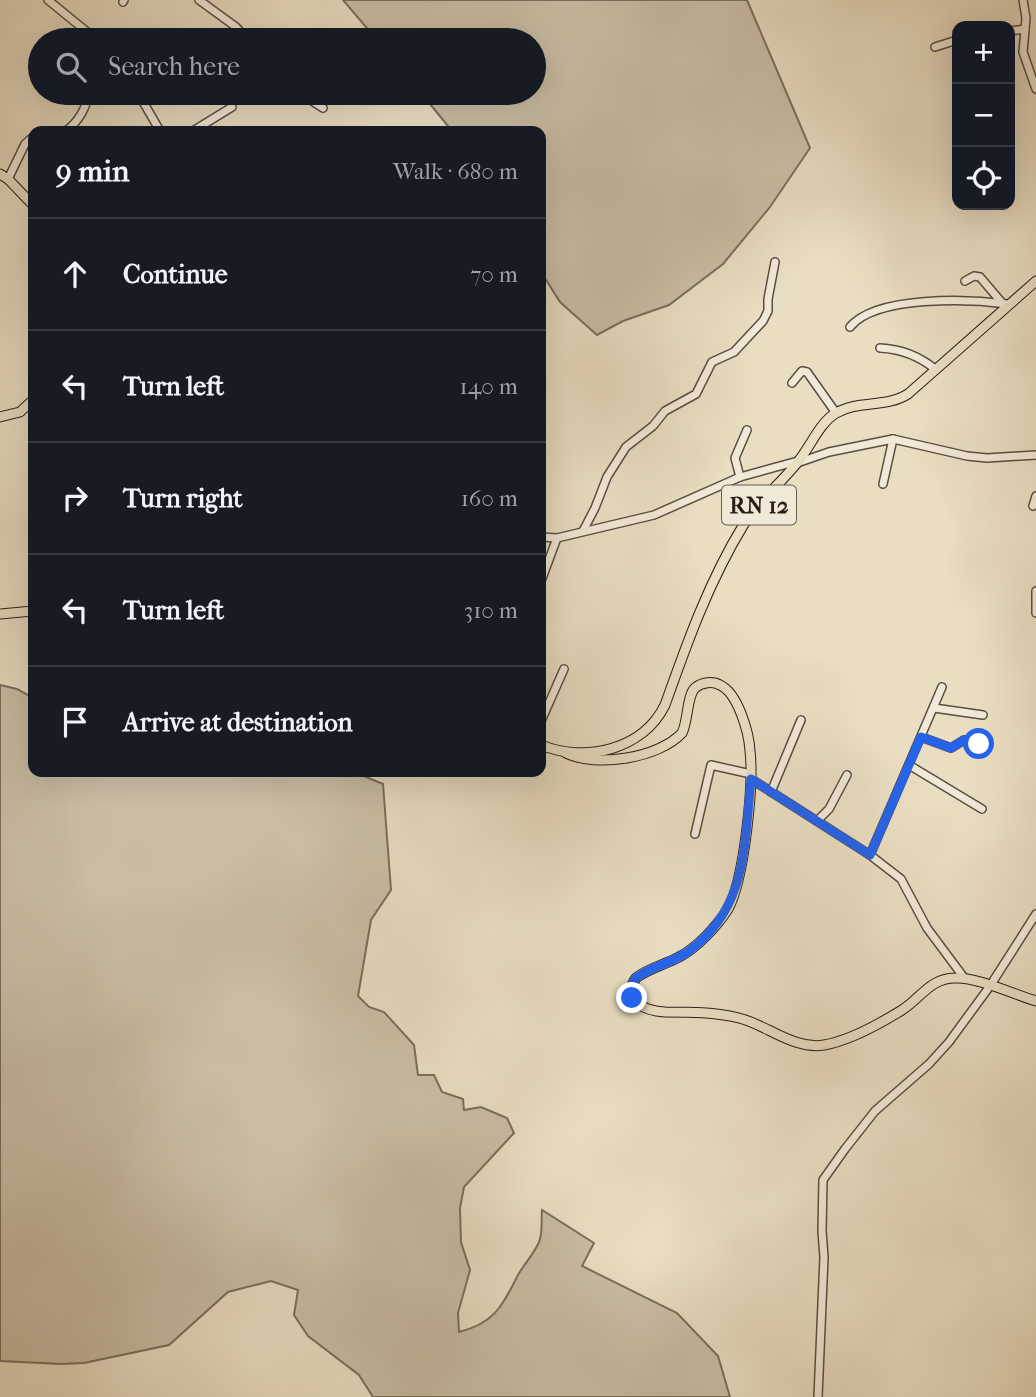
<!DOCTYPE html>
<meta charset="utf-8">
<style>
:root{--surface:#171b24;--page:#20242c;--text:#f1f3f6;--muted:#9ea1a6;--line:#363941}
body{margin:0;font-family:"IM FELL French Canon",serif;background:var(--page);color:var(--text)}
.controls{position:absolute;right:21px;top:21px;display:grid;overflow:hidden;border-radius:14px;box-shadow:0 7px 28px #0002}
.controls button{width:63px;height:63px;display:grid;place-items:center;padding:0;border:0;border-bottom:2px solid var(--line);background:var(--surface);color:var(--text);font:35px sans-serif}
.stop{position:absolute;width:21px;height:21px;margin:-16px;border:5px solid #2563eb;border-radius:50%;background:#fff}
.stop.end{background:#2563eb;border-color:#fff;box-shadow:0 2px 7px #0008}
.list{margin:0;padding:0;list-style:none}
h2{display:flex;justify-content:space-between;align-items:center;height:91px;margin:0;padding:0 28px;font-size:30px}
h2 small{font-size:23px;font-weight:400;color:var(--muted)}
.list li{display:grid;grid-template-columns:46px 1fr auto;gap:21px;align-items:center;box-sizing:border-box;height:112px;padding:0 28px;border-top:2px solid var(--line)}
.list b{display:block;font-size:26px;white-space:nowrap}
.list em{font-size:23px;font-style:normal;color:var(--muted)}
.icon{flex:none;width:38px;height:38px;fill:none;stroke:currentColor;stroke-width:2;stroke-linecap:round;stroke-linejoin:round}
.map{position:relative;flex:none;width:1036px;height:1397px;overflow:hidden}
.search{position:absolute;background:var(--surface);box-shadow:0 7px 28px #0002;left:28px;top:28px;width:518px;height:77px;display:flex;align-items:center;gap:18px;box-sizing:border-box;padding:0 24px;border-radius:38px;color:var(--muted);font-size:26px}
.panel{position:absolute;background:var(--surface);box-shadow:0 7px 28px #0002;left:28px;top:126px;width:518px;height:651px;border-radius:14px}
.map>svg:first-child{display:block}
</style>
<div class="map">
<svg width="1036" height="1397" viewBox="0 0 1036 1397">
<rect width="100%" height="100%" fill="#e9ddc2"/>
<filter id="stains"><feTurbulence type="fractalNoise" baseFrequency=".00286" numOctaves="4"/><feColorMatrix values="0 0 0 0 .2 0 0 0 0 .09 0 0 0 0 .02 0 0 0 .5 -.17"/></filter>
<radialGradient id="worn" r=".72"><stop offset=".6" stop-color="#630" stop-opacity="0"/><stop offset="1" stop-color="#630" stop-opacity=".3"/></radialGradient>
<g fill="#c9bda5" stroke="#7a6e5e" stroke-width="2">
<polygon points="343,0 747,0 810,148 770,207 723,264 669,305 623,321 597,335 560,302 541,272 541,131 452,131 421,93 534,93 534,40 377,40"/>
<path d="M0,685L17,689L33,698V772H354L383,784L391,890L371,920L358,996L369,1007L384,1012L414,1045L418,1075H434L442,1092L463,1099L464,1110L481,1107L507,1118L514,1133L464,1187L460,1208L461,1242L470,1270L458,1313L459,1332C495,1323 502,1306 518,1275C524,1264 534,1254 539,1242C543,1233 541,1220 542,1210L594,1243L582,1266L677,1313L718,1356L730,1397H373L359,1375L308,1336L294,1315L298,1290L271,1281L228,1292L169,1345L84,1363L61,1364L0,1361Z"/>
</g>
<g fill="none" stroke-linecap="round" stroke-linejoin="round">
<defs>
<g id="minor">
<polyline points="48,0 97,40"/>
<polyline points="199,0 236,27 248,40"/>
<polyline points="1023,0 1026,18 1023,52 1036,89"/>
<polyline points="123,2 124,0"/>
<polyline points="1010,31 1025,29"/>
<polyline points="935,47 957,40"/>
<polyline points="138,93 160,131"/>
<polyline points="300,93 323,108"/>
<path d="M66,131C78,122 87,108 88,93"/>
<polyline points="193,131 232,107"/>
<polyline points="8,179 25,144 33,137"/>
<polyline points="965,281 974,276 980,277 1003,304"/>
<path d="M850,327C876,295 970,299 1007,304"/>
<path d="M880,348C901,349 919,356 935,369"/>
<polyline points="792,383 802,371 807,372 836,413"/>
<polyline points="797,463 829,452 893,439 967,456 987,458 1036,455"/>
<polyline points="740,477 735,458 747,430"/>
<polyline points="883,484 893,439"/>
<polyline points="1033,506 1036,496"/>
<polyline points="583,531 595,508 607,477 626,447 653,426 665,411 696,394 712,362 734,352 763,321 768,311 768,299 775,262"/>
<polyline points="541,537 557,538 654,515 740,477 798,461"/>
<polyline points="541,581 557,538"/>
<polyline points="1036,591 1036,613"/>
<polyline points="934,708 983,715"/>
<polyline points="541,721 564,669"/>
<polyline points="921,737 951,748 964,740 979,744"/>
<polyline points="909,765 982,809"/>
<polyline points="751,779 870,855 901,879 927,928 965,979"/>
<polyline points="771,792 801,720"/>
<polyline points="817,821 829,809 847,775"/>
<polyline points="695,834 711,765 751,774"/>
<polyline points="870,855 942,687"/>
<polyline points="818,1397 824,1257 822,1231 823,1180 845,1149 875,1111 929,1064 949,1042 990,986 1036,914"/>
</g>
<g id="major">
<polyline points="0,174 8,179 33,205"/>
<polyline points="0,417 20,412 33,400"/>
<polyline points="0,614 33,611"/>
<path d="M541,745C585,763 643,750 665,705C687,643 709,581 744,524C759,501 780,484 797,463C810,448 819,423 836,413C858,400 886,408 908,394L1036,281"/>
<path d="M566,753C596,768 659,758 682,733C688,722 687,695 695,688C702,682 713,681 720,685C738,693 749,733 750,751C754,785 744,880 728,909C717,926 697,948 679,957C664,965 649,968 636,978C620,1001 646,1011 665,1012C690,1012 715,1012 739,1018C767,1025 794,1050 824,1045C848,1041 881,1023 902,1010C920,999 930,978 955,978C977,977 1013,994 1036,1001"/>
</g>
</defs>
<use href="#minor" stroke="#5a4e42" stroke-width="10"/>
<use href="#major" stroke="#2a1f18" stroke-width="11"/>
<use href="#minor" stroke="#f1e9d7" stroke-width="7"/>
<use href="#major" stroke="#e9ddc2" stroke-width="9"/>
</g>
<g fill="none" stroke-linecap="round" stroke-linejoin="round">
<path stroke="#2563eb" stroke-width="9" d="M632,998V984L636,978C652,966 672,963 689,951C748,907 744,845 751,779L870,855L921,737L951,748L964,740L979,744"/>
</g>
<g text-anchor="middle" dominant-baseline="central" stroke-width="5" stroke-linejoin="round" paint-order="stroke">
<rect fill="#f1e9d7" stroke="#665c51" stroke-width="2" x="722" y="485.5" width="74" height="39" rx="5"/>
<g font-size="23" font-weight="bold" fill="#2a1f18">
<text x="759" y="505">RN 12</text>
</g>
</g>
<rect width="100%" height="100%" filter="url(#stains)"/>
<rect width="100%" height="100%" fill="url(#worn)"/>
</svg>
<div class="controls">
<button>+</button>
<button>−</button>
<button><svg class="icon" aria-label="locate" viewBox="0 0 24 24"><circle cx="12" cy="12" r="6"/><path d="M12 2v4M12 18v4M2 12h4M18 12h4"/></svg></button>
</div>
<div class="stop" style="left:979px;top:744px"></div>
<div class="stop end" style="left:632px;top:998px"></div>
<div class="search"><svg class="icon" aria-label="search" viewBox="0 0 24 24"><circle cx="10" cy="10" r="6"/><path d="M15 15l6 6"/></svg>Search here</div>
<section class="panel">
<h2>9 min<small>Walk · 680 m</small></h2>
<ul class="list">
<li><svg class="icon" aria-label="ahead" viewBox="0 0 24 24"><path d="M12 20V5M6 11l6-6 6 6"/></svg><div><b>Continue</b></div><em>70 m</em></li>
<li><svg class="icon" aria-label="left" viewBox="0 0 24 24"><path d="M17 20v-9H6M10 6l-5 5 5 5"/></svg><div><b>Turn left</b></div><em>140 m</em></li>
<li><svg class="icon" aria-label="right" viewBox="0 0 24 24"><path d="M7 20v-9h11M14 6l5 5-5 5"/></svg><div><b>Turn right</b></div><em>160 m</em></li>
<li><svg class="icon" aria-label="left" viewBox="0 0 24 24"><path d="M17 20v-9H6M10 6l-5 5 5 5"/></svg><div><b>Turn left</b></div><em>310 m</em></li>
<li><svg class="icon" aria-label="arrive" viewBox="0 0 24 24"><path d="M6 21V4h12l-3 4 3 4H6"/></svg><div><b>Arrive at destination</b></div></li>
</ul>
</section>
</div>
